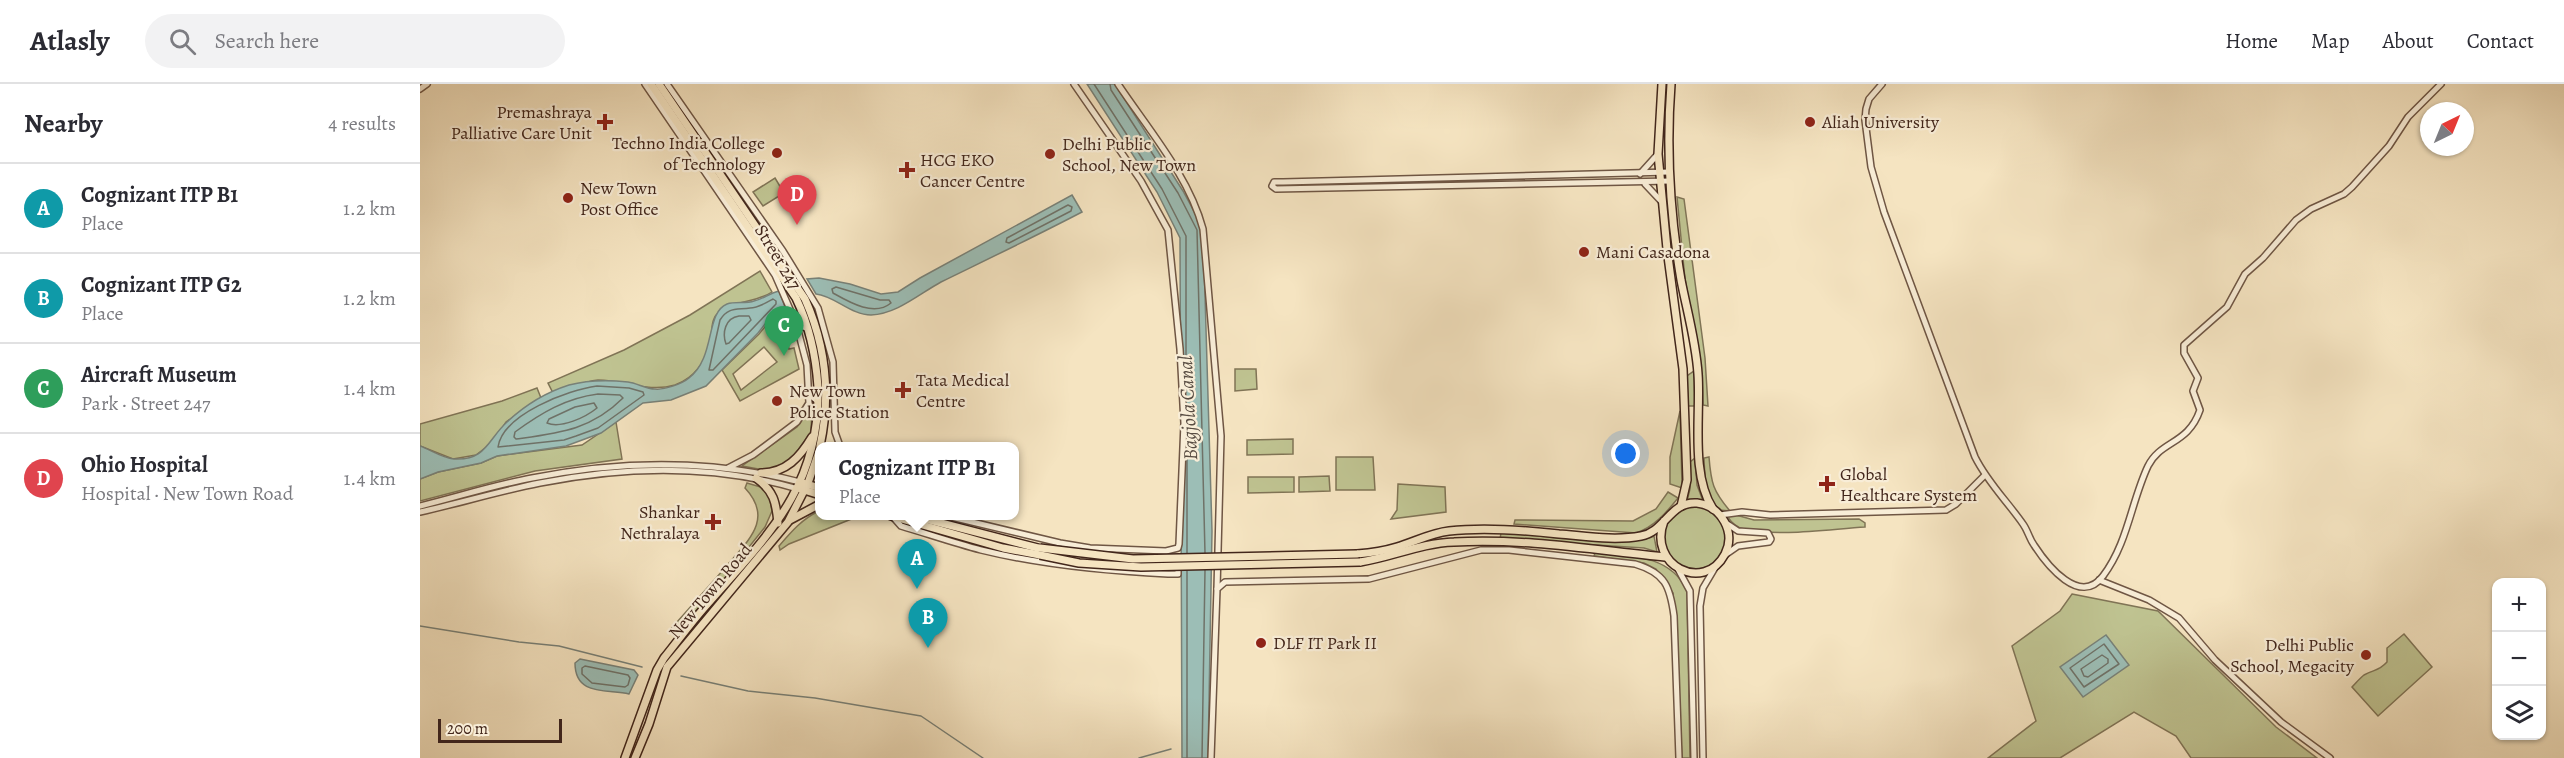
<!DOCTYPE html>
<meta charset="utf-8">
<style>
:root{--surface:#fff;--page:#f2f2f3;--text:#2b2b33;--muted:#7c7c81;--line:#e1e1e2;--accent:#8f2418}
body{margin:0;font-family:Alegreya,serif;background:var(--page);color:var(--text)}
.controls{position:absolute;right:18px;bottom:18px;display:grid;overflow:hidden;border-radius:12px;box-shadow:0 2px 4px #0004}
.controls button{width:54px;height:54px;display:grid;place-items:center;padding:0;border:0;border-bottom:2px solid var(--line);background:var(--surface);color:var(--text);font:30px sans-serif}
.compass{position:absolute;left:2000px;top:18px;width:54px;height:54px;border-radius:50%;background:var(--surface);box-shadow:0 2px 4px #0004;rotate:43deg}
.scale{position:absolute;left:18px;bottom:15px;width:124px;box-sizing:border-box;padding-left:6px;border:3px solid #42261b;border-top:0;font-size:16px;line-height:21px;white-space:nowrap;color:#42261b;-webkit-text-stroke:4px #f8edd7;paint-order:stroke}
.you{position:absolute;left:1206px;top:370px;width:21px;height:21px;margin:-15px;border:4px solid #fff;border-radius:50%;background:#1a73e8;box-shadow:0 0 0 9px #1a73e833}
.badge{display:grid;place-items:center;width:39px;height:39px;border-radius:50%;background:var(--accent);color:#fff;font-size:20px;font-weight:700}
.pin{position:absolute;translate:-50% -50px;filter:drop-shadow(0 2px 3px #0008)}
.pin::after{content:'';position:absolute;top:32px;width:21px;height:18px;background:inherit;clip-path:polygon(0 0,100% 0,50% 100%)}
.popup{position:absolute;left:395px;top:358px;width:204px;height:78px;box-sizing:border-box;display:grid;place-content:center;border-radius:12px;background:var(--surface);filter:drop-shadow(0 2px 4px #0005);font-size:20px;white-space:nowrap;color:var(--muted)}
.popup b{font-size:22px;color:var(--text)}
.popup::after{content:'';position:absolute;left:50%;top:100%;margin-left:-12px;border:12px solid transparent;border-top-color:var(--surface)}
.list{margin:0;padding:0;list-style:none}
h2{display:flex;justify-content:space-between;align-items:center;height:78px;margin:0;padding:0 24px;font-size:26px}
h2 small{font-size:20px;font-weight:400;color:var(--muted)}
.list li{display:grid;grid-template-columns:39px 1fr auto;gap:18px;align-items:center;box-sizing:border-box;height:90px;padding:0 24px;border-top:2px solid var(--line)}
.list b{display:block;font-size:22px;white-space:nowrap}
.list p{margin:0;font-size:20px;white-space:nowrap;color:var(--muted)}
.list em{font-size:20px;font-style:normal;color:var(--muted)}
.icon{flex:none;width:33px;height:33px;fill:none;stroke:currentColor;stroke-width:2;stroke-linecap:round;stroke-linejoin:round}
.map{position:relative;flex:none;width:2144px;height:674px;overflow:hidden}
header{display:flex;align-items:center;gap:36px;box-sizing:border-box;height:84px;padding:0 30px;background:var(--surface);border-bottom:2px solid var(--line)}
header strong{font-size:28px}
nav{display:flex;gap:33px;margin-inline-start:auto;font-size:21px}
.search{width:420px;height:54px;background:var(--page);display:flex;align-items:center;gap:15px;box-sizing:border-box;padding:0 21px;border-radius:33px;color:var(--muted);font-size:22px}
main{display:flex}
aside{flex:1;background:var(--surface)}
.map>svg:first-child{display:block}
</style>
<header>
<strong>Atlasly</strong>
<div class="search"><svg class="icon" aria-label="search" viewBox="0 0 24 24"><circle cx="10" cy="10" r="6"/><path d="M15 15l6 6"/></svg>Search here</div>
<nav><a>Home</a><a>Map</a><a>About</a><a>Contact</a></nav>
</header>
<main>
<aside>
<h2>Nearby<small>4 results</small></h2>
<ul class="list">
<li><span class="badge" style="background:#0f9aa8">A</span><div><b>Cognizant ITP B1</b><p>Place</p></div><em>1.2 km</em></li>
<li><span class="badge" style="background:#0f9aa8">B</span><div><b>Cognizant ITP G2</b><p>Place</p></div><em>1.2 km</em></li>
<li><span class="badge" style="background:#2e9e5b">C</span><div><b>Aircraft Museum</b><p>Park · Street 247</p></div><em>1.4 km</em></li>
<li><span class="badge" style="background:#e0444e">D</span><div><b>Ohio Hospital</b><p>Hospital · New Town Road</p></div><em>1.4 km</em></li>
</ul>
</aside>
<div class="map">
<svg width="2144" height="674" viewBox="0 0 2144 674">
<rect width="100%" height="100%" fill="#f5e4c1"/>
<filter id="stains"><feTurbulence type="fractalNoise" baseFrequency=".00333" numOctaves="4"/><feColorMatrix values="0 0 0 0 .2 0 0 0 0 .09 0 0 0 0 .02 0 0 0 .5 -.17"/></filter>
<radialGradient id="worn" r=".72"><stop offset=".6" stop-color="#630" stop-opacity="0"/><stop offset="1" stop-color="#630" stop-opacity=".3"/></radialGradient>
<g fill="#bfc391" stroke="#807456" stroke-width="1.5" fill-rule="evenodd">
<polygon points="355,94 364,109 343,122 333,108"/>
<polygon points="1257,113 1264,115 1285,274 1288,322 1283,321 1282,295 1265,195"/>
<path d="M340,187L352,208C336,219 312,216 297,230C291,236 292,248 291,256C288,276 274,294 255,301C228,309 205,296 178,296C164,297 147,305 133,309L128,299L204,266L270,231Z"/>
<path d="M365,224L367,229L359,231L361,242L356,243L357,249L363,250L364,255H367L369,265L374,264L379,285L320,317L302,286L339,250L357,228ZM344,263L357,278L321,306L313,290Z"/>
<polygon points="815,285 836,285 837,305 815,307"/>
<polygon points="1274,287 1275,322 1268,322 1267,292"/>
<polygon points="117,304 121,314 86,338 73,358 56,371 33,375 0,362 0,340 82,317"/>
<polygon points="392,322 391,348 371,376 360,383 344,386 322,382 377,343"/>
<polygon points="1260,327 1262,401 1262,404 1250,400 1250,373"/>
<polygon points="196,338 202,375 115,387 0,417 0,395 18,388 61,379 77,372 162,361"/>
<polygon points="873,355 873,370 827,371 827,356"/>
<polygon points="916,373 953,373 955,406 916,406"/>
<path d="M1289,373C1291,399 1293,407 1310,427L1299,426C1284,411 1285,394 1284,374Z"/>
<polygon points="1275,374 1277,401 1283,417 1267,417 1270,405 1270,378"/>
<polygon points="909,392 910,407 879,408 879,393"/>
<polygon points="828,393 874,393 874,408 828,409"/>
<path d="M327,399L344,404L349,410L352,427L345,443L313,483L309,479C330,455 353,434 325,404Z"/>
<polygon points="978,400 1025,403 1026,428 971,435 977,426"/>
<path d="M1248,408L1258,414C1246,429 1234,443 1216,449L1094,440L1095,436L1213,437L1236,425Z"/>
<circle cx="1275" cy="454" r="31"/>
<path d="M399,427L400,432H439L369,460L360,466L359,462C371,448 382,435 399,427Z"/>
<path d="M1316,431L1334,436L1439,435L1445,439V443C1410,445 1358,453 1324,445C1316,444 1311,438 1307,432Z"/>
<path d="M1081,449C1115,450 1207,465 1234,452L1237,468L1224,464L1080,455Z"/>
<path d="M1175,469C1210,472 1249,470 1267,506L1270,674H1262L1253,509L1236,485L1224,479L1174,472Z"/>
<polygon points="304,485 309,489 255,551 249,547"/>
<polygon points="1652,510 1738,527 1856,643 1897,674 1771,674 1756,652 1714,628 1640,674 1568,674 1616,637 1592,562 1640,527"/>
<path d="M1984,550L2012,583L1958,632L1932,603C1936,599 1940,594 1944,591C1954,585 1958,588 1967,578V564Z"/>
</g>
<g fill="#9cbeb6" stroke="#788178" stroke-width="1.5">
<polygon points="667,0 695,0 763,107 783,144 792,447 788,674 762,674 760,154 737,108"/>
<path d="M652,111L662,128C616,152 568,175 521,198C499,210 477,230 451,231C431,231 415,212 396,210L387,195L399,194L430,200L461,210L478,208L500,194Z"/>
<path d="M359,207L365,223L349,235L338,249L286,302L251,316L223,319L181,349L146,362L77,372L61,379L18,388L0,395V362C11,366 22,374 34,375C66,377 68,355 87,338C104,322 127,308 149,301C168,296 189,296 208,298C217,299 226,305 235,305C244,306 262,300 269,294C296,273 285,229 307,220C315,217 326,220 334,217C343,215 350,209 359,207Z"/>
<polygon points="1686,551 1709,581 1663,613 1640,583"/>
<path d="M160,575L214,586L218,591L209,610C186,605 155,612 155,579Z"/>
</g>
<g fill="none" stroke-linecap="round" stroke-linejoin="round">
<g stroke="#6f7268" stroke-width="1.5">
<polyline points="674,0 742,105 766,152 766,308"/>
<polyline points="690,0 691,6 758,109 777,146 785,469"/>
<polygon points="648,121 652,123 651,127 589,159 586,158 587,154"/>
<path d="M416,203L460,216H469L471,219C454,233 429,218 413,209L412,205Z"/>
<path d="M353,215L356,217V220L293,286H289L300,236C308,223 316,226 330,224C338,224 346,219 353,215Z"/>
<path d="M319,232H329L331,236L309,259L306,260C302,249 305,234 319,232Z"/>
<path d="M177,302L209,304L223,308L224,311L178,344L156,352L144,356L78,363C83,330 148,306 177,302Z"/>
<path d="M178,310L200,311L203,314C171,346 139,349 96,355L94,353L95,348C121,329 146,314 178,310Z"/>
<path d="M174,319L177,324C166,333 141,345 127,339L129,335L155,323Z"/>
<polyline points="767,375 767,469"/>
<polyline points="767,487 767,674"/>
<polygon points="1684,560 1699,580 1664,603 1650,584"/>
<polygon points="1682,571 1688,575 1688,579 1668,593 1664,592 1661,585"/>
<polygon points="165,582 208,591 210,594 208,601 205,603 172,599 162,590 162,584"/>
<polyline points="782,674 785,486"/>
</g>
<g stroke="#788178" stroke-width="1.5">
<polyline points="0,542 99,558 139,562 222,583"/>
<polyline points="261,592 328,607 395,614 501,632 563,674"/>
<polyline points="719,674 751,665"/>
</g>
<defs>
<g id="tertiary">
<polyline points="225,0 355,191 376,239 387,281 389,319 377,338 333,371 308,384"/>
<polyline points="247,0 363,167 398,224 413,278 415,348 420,362"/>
<path d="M698,0C728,45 769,92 783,145L801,352L797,505"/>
<path d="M1462,0L1449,15L1446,25L1445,36L1451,83L1464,128L1555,373C1568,399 1587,417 1603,440C1608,447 1609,454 1614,461C1627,481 1660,523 1683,492C1708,459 1711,418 1728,382C1741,356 1768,361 1780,326L1773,307L1778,294L1764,269V261L1807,223L1825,190L1843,174L1876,136L1891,125L1924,110L1932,103L1969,62L1988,33L2021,0"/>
<polyline points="0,5 7,0"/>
<polyline points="1249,88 863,98 854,98 852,102 856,105 1250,97"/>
<polyline points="1220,90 1238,70"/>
<polyline points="1225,100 1241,117"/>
<path d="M0,422C37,413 74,401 112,394C202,376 291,375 380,398"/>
<path d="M0,428C40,419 80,407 120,399C205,382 294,380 378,405"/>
<polyline points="1300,431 1322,428 1350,431 1526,426 1536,420 1564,392"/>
<polyline points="527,432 640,459 670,464 746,467 758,464 759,460 764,339 760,265 748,146 721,97 654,0"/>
<path d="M473,433L481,442C508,450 534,459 561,466C622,481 686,487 748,490H758V479"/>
<polyline points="1305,471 1318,462 1349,458 1351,455 1348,449 1318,447 1306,439"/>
<polyline points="1258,485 1270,507 1274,674"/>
<polyline points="1679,496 1729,516 1759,534 1795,576 1861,638 1910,674"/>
<path d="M791,674L797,505L805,498L949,495L1061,466H1089L1215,480C1245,489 1250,502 1254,532L1259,674"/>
<polyline points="1283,674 1280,522 1283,504 1296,482"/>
</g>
<g id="secondary">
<polyline points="376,239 387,244"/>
<polyline points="389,310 398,317"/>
</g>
<g id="primary">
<path d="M239,0L385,215C406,262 411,311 400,362"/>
<polyline points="1242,0 1238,70 1247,165 1263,285 1267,396 1261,422"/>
<path d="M1251,0C1246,65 1250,131 1261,196C1267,227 1276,258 1278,290C1281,330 1270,390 1293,425"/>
<path d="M341,389C366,389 380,373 392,353"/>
<path d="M336,394C354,407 356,418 358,439"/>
<polyline points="383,399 400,404"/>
<polyline points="381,405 400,411"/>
<polyline points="471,432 583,464 620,471"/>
<polyline points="494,432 618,464"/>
<polyline points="370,436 400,420"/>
<path d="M937,470C950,469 964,467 977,463C994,458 1011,449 1029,447C1065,443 1103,446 1139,450C1165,452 1194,457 1221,452C1245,448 1250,417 1277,419C1302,422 1316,449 1305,470C1284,510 1227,481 1244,437"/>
<path d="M940,478C972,473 1001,459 1034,458C1104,454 1175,466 1245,473"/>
<path d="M205,674L237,586L244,574C257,558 270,540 284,524C345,454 401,404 398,303C396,273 389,241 376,214L231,0"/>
<polyline points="215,674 229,640 247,583 368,438 388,399 400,365"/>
</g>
</defs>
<use href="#tertiary" stroke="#6f5644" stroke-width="8"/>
<use href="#secondary" stroke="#42261b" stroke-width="9"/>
<use href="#primary" stroke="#42261b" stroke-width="10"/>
<use href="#tertiary" stroke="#f8edd7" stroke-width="5"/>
<use href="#secondary" stroke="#f8edd7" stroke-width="6"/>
<use href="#primary" stroke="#f5e4c1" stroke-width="7"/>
<defs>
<g id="primary-bridge">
<polyline points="620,464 713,475 937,470"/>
<polyline points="620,471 659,479 721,483 940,478"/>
</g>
</defs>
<use href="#primary-bridge" stroke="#42261b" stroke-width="10" stroke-linecap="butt"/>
<use href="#primary-bridge" stroke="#f5e4c1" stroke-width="7"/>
</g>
<g fill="#8f2418" stroke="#f8edd7" stroke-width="2">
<path d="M182 29h6v6h6v6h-6v6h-6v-6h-6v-6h6z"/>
<circle cx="1390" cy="38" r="6"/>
<circle cx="357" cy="69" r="6"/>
<circle cx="630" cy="70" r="6"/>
<path d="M484 77h6v6h6v6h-6v6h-6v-6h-6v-6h6z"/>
<circle cx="148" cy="114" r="6"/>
<circle cx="1164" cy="168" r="6"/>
<path d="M480 297h6v6h6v6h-6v6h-6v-6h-6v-6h6z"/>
<circle cx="357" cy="317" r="6"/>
<path d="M1404 391h6v6h6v6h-6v6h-6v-6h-6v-6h6z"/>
<path d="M290 429h6v6h6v6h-6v6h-6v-6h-6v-6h6z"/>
<circle cx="841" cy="559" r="6"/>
<circle cx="1946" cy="571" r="6"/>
</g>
<g text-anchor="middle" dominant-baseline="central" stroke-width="4.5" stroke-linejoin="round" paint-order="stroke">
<g font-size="18" fill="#42261b" stroke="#f8edd7" text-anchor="start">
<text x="172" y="28" text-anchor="end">Premashraya<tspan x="172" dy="21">Palliative Care Unit</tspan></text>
<text x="1402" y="38">Aliah University</text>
<text x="345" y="59" text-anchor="end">Techno India College<tspan x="345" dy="21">of Technology</tspan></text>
<text x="642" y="60">Delhi Public<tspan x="642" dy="21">School, New Town</tspan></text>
<text x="500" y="76">HCG EKO<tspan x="500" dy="21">Cancer Centre</tspan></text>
<text x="160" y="104">New Town<tspan x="160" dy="21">Post Office</tspan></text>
<text x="1176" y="168">Mani Casadona</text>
<text x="496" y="296">Tata Medical<tspan x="496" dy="21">Centre</tspan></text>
<text x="369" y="307">New Town<tspan x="369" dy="21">Police Station</tspan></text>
<text x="1420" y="390">Global<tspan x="1420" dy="21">Healthcare System</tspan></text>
<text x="280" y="428" text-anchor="end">Shankar<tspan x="280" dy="21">Nethralaya</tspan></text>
<text x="853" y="559">DLF IT Park II</text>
<text x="1934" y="561" text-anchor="end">Delhi Public<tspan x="1934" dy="21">School, Megacity</tspan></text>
</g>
<g font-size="18" fill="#42261b" stroke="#f8edd7">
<text transform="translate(358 173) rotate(59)">Street 247</text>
<text transform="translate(290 507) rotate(-50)">New Town Road</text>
</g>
<g font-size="20" font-style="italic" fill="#584c42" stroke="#f8edd7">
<text transform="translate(768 324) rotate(-93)">Bagjola Canal</text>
</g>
</g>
<rect width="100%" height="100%" filter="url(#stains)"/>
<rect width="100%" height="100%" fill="url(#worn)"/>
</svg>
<div class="controls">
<button>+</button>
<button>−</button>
<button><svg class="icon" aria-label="layers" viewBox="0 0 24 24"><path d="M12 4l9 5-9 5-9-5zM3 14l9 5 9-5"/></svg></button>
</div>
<svg class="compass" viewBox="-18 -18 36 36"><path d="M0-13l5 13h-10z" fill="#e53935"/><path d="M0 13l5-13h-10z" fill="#7c7c81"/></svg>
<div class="scale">200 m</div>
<div class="you"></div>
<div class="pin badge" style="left:497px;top:505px;background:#0f9aa8">A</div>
<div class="popup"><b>Cognizant ITP B1</b>Place</div>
<div class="pin badge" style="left:508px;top:564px;background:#0f9aa8">B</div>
<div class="pin badge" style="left:364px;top:272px;background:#2e9e5b">C</div>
<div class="pin badge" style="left:377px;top:141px;background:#e0444e">D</div>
</div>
</main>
